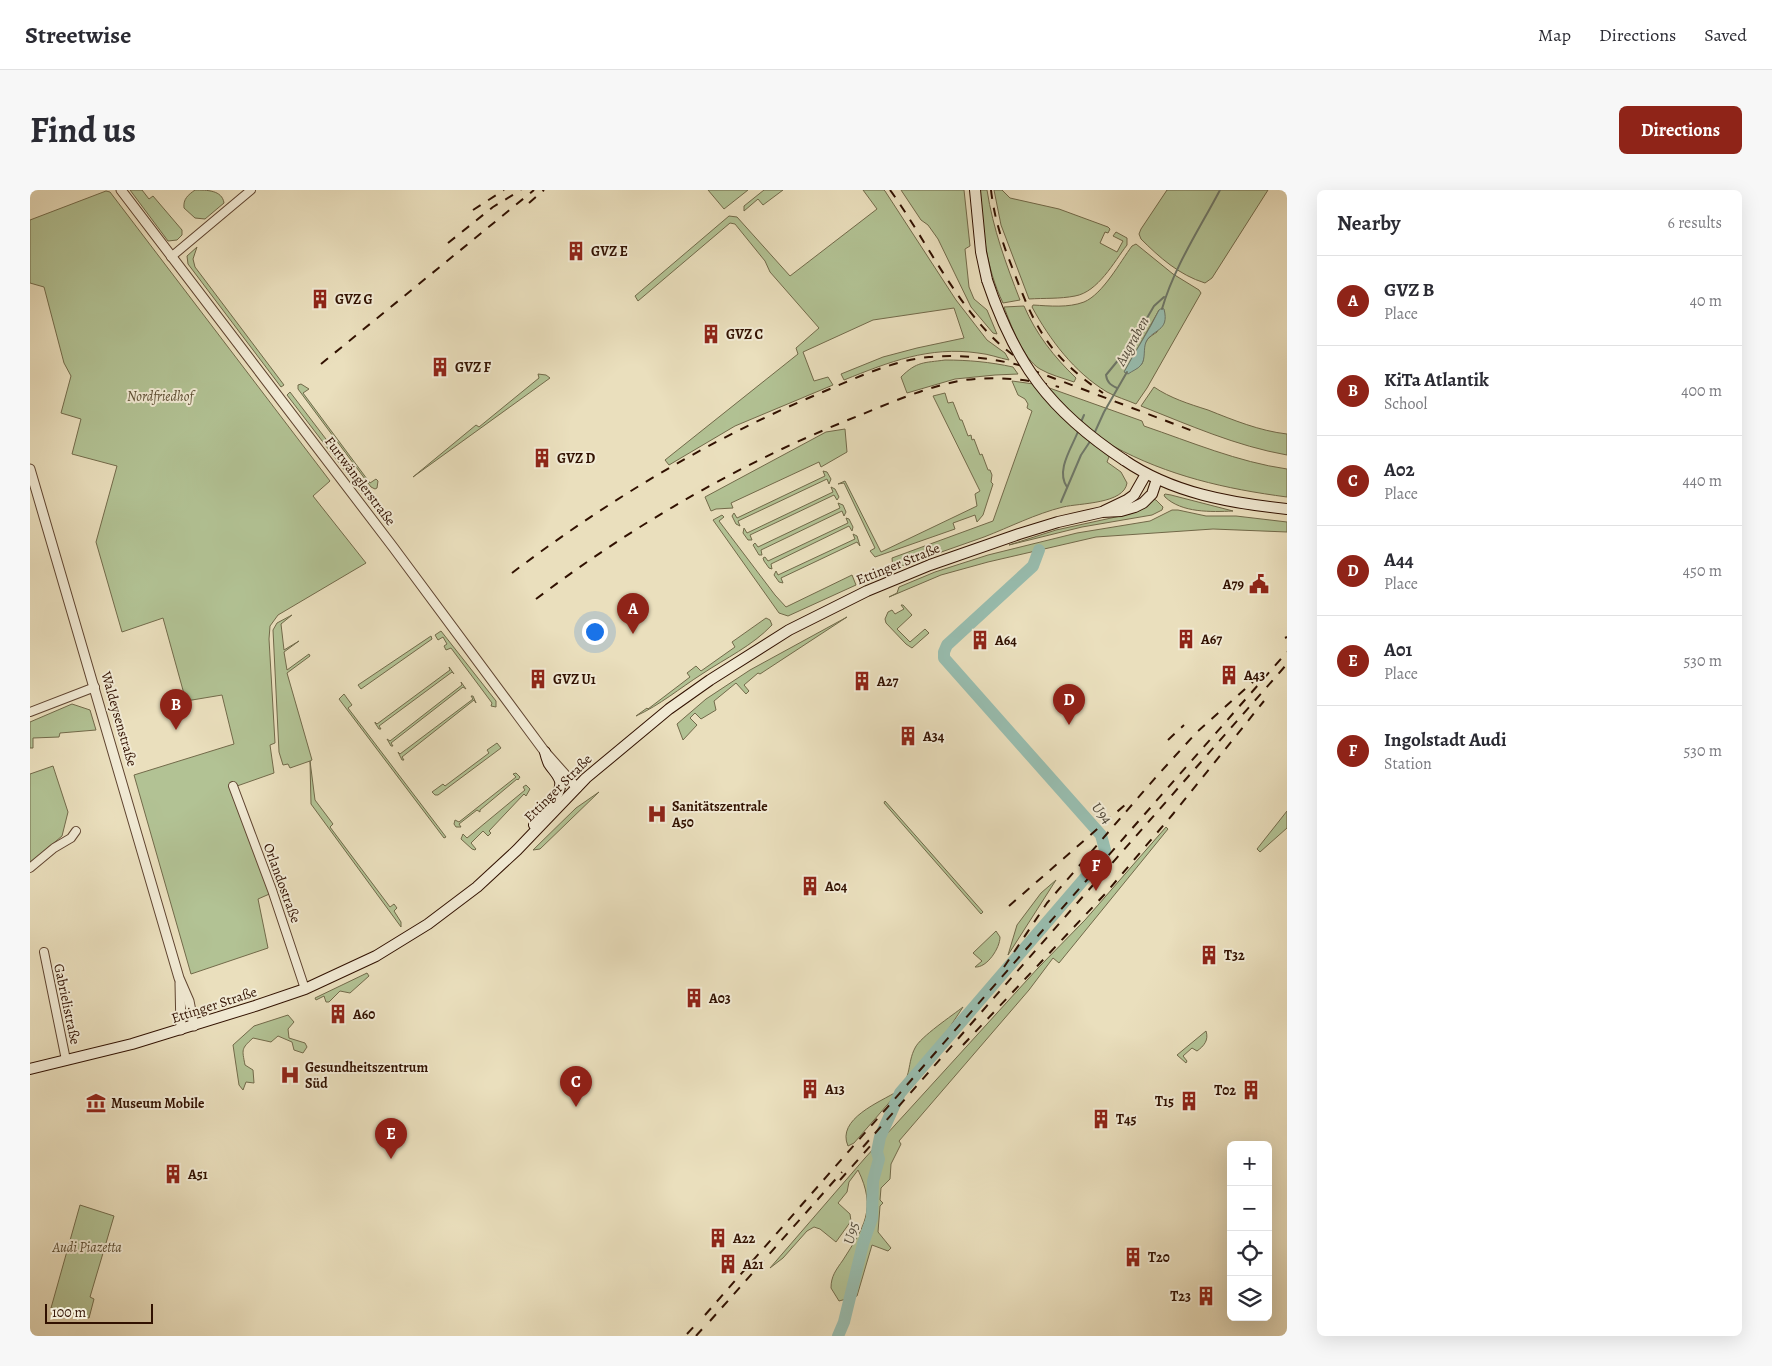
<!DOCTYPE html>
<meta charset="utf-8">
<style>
:root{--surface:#fff;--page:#f7f7f7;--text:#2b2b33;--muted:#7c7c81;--line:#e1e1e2;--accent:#8f2418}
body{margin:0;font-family:Alegreya,serif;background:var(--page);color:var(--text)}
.controls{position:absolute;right:15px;bottom:15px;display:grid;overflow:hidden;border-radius:8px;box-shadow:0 5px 20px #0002}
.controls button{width:45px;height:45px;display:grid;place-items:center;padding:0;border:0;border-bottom:1px solid var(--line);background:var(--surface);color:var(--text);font:25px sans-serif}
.scale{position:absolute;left:15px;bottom:12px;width:108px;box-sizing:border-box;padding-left:5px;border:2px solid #311101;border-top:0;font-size:14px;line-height:18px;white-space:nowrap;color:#311101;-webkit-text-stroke:4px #f1ead4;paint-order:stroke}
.you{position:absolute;left:564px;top:441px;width:18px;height:18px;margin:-12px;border:4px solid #fff;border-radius:50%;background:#1a73e8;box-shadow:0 0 0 8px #1a73e833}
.badge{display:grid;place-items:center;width:32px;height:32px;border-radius:50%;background:var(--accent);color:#fff;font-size:16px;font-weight:700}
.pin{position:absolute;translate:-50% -41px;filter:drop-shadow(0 1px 2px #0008)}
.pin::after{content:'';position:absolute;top:26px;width:18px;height:15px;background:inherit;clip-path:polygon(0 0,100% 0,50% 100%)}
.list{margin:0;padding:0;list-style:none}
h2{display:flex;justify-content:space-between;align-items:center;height:65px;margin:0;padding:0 20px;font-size:21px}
h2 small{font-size:16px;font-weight:400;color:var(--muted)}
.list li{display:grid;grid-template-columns:32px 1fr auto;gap:15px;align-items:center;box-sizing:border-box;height:90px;padding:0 20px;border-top:1px solid var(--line)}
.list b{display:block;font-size:19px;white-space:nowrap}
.list p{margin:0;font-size:16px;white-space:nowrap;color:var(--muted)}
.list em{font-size:16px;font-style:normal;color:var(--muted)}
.icon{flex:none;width:28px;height:28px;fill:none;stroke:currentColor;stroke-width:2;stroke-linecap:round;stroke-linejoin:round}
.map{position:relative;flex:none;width:1257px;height:1146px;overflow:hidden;border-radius:8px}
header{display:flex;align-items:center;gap:30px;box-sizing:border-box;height:70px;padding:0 25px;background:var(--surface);border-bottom:1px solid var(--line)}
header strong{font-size:24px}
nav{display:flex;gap:28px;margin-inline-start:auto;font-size:18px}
.intro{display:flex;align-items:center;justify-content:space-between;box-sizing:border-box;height:120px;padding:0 30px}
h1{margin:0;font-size:35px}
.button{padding:12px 22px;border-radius:8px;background:var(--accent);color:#fff;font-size:18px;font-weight:700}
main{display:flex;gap:30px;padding:0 30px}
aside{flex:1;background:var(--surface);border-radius:8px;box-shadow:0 5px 20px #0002}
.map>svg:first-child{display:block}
</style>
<header>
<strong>Streetwise</strong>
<nav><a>Map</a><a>Directions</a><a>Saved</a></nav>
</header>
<div class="intro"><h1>Find us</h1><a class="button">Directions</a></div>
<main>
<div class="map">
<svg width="1257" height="1146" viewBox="0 0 1257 1146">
<rect width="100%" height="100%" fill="#eadfbd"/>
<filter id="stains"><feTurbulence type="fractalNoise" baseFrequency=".004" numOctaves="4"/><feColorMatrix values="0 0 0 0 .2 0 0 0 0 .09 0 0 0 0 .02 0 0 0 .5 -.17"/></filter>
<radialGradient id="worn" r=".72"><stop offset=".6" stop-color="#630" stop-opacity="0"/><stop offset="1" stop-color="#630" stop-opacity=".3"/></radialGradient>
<g fill="#b2c294" stroke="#726a4a" fill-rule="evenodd">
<polygon points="100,0 112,0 119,9 123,6 152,40 152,45 147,50 138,51"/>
<path d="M165,0C177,0 192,0 194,13L175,29L165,28L154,18C153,9 158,5 165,0Z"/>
<polygon points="678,0 718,0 694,19"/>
<polygon points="734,0 753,0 733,15 728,9 714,21 714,16"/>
<path d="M833,0H854L855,1L926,110L957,150L975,163L979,170C969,168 959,164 948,163C899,156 859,172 814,190L811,184L853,167L887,158L934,148L924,118L843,130L773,162L784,191L798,187L803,195L705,236L639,275L635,270L768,164L766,158L789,138L740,82L735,71L705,34L700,33L608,111L605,106L699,26L707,27L760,86L847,19Z"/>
<polygon points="871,0 934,0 940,56 935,59 939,97 944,109 957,120 967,144 963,143 941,117 908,49 898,35 891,30"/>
<path d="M950,0H957C963,39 976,74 990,110L973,113C956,78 952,38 950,0Z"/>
<path d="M964,0H972L980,8L1029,19L1078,37L1080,39L1078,43L1075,42L1070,53L1087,62L1093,51L1083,46L1086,42L1097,48V55C1084,72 1068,102 1045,106C1030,109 1014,108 999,109L971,35Z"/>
<path d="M1137,0H1238L1182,88L1175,93C1149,85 1129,67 1111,49L1109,44L1111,39Z"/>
<polygon points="76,1 80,2 300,291 283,306 336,373 248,425 240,436 239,449 245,553 240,555 244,583 207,596 244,702 228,709 238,758 161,784 104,585 204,554 192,505 156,511 133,428 92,442 66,352 87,276 42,264 51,229 31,223 41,186 34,173 14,97 0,93 0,30"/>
<path d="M1106,54L1143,84L1169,100L1171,103L1117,198L1106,214C1097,210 1086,207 1077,202C1044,182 1020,150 1002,117L1003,115C1020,116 1038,118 1054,112C1073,104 1090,72 1102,56ZM1129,120L1127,142C1124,144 1119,147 1117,150C1107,165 1124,177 1095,181Z"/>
<polygon points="167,57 163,69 165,77 254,195 251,197 158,74 157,66"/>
<path d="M994,116C1006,144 1024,167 1046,188L1044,192C1033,188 1020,185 1010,179C993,169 981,135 974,117Z"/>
<path d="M915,170C938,170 960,172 983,177L988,184L965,185L925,189L877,203L871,187C887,171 894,173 915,170Z"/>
<polygon points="508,184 516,185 520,188 383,287 446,235 449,237 509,188"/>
<path d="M982,191L1011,195L1112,231L1114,236C1161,252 1208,272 1257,279V307C1196,299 1138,286 1083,256L1077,272L1091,282L1097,293C1094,314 1050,313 1033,317C1005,324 980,337 954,347C924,358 893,368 863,379L862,368L963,331L1002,221L997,218L998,214L995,209L988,205Z"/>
<polygon points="271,194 279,199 273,203 340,293 346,289 348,291 347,298 345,299 341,297 268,199 268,195"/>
<path d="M1124,197C1140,208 1159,214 1178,220C1203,230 1230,241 1257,244V265C1206,256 1159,235 1111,216Z"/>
<polygon points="260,202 341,308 338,311 257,205"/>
<polygon points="915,203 918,213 923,212 930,230 932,230 938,246 941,245 942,250 944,249 950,265 952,264 958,280 960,280 962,285 961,292 963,294 953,325 947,332 945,325 923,333 925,339 845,367 840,361 845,358 814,293 808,294 815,291 851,362 947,316 945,304 950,301 903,206"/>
<polygon points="815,239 817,262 791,277 789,272 701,313 703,318 686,319 681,321 675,307 796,242"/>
<polygon points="793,281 797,282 801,289 799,294 797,289 708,331 710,336 706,334 702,326 704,323 707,328 795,286"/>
<polygon points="801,297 805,299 809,307 807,310 804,305 720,345 722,350 718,350 713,343 714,338 717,343 803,302"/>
<path d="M1135,304L1141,305L1203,321C1181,322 1152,323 1135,307L1134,305Z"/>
<polygon points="1123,309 1126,310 1133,317 1132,320 1122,325 1052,337 979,355 1026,340 1095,325 1103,323"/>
<polygon points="808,313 813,315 816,322 814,326 812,321 731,360 732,365 729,365 723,355 725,353 728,357 810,318"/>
<polygon points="1142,320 1148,320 1176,326 1206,326 1257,332 1257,342 1183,339 1066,347 958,372 911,385 859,407 867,403 869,397 905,382 958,365 1047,343 1120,331"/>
<polygon points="692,325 694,327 689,331 745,405 756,417 822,385 826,395 758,426 749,423 683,330"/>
<polygon points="816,328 819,329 823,337 822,341 819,336 741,374 742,379 739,378 734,371 733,368 735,367 738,371 818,333"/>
<polygon points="823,344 827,346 830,356 827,352 751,388 753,393 749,392 744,385 746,381 748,385 825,349"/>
<polygon points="871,415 873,415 882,425 867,439 880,452 895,439 899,443 882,458 876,454 856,433 855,429 858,422 862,420 865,424 874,419"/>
<polygon points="262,425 251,434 254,460 269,451 254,462 257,480 279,464 280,466 257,483 282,570 280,571 285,610 303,634 300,637 360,717 364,714 367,718 364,721 371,732 371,737 281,614 280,571 260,578 258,574 253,575 249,562 243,440 247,433"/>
<polygon points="817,427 730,484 728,483 714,495 719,501 716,504 706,493 684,511 686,520 671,529 665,523 660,528 667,535 653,550 647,534 676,509 720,480"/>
<path d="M736,428L740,430L742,435C722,456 696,468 672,484C650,498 630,515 606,526L617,518L618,519L660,487L657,483L666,476L671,481L705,457L702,452Z"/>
<polygon points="411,441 466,511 466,517 461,516 462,513 421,458 416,460 414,456 417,454 413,447 408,450 405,445"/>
<polygon points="401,446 402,449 331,499 328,495"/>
<polygon points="419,477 424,484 422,482 349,536 351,539 349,539 345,533 345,532 347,534 420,480"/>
<polygon points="431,492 436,499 433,497 361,553 363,556 361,556 357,549 360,551 432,495"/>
<polygon points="314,504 322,515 318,518 416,647 414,648 309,509"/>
<polygon points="441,506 443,506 446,513 444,510 372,567 374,570 372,570 368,562 370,564 443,509"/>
<polygon points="42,514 60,520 66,540 30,543 29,547 3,548 3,558 0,558 0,532"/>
<polygon points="467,553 471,558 408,605 405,605 402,602 413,594 415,596 459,563 457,560"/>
<polygon points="23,576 38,622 32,646 0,673 0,584"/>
<polygon points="486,583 490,587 488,590 487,589 450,620 450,622 447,620 429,634 431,637 426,637 424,634 425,630 429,632 486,587 483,584"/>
<polygon points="496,595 500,599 496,606 494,604 459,641 461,643 458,646 453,641 441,653 446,659 445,660 442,659 431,649 433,644 437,648 495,600 493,597"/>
<polygon points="569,602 510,659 503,660 546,618"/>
<polygon points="855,611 953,722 951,724 854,613"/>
<polygon points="1257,621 1257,638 1230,662 1227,659"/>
<path d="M1136,637L1138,639L1029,773L1023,768L999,800L869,951L871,954L861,974L860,989L851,998L850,1010L853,1013L850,1016L848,1042L861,1058L858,1061L842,1055L827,1106L809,1111L801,1098C801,1086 806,1080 813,1070C834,1037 847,1019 828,980L819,992L817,1002L808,1013L820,1024L821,1031L806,1052L790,1039L784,1037L777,1041L753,1068L740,1078L835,968L1008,778L1055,730Z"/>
<polygon points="1026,690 978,765 987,735 1011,703"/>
<path d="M966,741L970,747C970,758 957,778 945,777L952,771L943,763Z"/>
<polygon points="337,783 339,786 320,803 310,801 299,812 296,812 294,806 286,810 285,808"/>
<path d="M933,817L904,861L824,953L818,956C806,929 850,912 868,901C882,887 877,873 885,858C890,847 923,825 933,817Z"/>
<path d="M258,825L264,832L258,839L259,848L275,853L277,857L273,863L264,860L262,852L248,846L241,852L223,848C211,859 212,859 215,875L223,880L224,893L216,892L213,900L209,895L203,855L224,836Z"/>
<path d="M1176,841C1179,850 1174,856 1167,861L1162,858L1153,866L1157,871L1156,873L1147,865Z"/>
<polygon points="50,1015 84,1026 60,1107 64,1109 59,1128 21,1118"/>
</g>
<path fill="#98bdaf" stroke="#6f7869" d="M1132,118L1134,119C1140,142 1122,139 1116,152C1113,159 1116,169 1111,175C1108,179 1102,181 1098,184L1094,182C1105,161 1119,141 1129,120Z"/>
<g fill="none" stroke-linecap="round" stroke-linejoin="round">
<g stroke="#6f7869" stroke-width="2">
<path d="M1132,119C1144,77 1170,38 1190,0"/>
<path d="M1087,198C1081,195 1077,193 1076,185L1103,152L1124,116L1134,107"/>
<polyline points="1051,232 1054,225"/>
<polyline points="1064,244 1074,222 1097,182"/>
<path d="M1037,297C1025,280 1043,256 1049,239"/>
<polyline points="1031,312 1051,265 1061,250"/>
<polyline points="1007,368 1009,360"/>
<polyline points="819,1112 828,1068 842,1028 843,991 846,978"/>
</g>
<polyline stroke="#98bdaf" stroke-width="12" points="808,1146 814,1132 833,1054 842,1028 843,991 849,969 847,962 850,947 870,903 1073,667 1075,660 1071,645 914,468 914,462 917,455 1003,376 1009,360"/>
<defs>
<g id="minor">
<polyline points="141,67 221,0"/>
<polyline points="0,522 65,497"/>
<polyline points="203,596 242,700 275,799"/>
<polyline points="0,678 24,658 41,648 46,641"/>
<polyline points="14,762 36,870"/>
</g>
<g id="tertiary">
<polyline points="91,0 363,357 515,562 547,598"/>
<polyline points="0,279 149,788 159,811 164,836"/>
<polyline points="150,793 151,840"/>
</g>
<g id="secondary">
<polyline points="945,0 951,62 957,90"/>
<path d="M1094,270C1142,303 1200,313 1257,319"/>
<polyline points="1074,321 1097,310 1104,305 1116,284"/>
<path d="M504,635C511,623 533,606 530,591C528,584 522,579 519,574C517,570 516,566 515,562"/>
<polyline points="0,879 102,854 225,816 275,799 346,766 398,734 447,697 487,660 556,588 639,519 680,490 759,440 837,401 900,375 989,344 1028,332 1072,322 1091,321 1105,317 1113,313 1122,304 1127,289"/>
</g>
</defs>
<use href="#minor" stroke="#5f4430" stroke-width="10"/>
<use href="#tertiary" stroke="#5f4430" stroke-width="11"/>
<use href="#secondary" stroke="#311101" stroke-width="12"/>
<use href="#minor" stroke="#f1ead4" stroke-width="8"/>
<use href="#tertiary" stroke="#f1ead4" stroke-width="9"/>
<use href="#secondary" stroke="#f1ead4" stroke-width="10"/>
<g stroke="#311101" stroke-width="2" stroke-dasharray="9 9" stroke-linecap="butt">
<path d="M860,0C899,53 938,142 996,173"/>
<path d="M961,0C964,27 972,52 982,77C1005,138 1018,165 1073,203"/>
<polyline points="499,13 514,0"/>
<polyline points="443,20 474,0"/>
<polyline points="418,53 463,17 491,0"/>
<polyline points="291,174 504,0"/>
<path d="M482,383C577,311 678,250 788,204C824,189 860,171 899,167C930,164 959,168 989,175L1168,243"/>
<path d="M506,409C605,334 712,272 828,226C862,212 898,196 935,190C967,186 998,189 1029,197"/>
<polyline points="1255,448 1257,447"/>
<polyline points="1138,550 1154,535"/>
<polyline points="979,716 1096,614"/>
<polyline points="974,777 1017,713 1126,587 1166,543 1223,492"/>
<polyline points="933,855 1075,704 1143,624 1234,511"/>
<polyline points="833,957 1257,474"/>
<polyline points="810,990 842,954"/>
<polyline points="675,1125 1257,462"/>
<polyline points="680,1131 812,982"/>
<polyline points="657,1144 668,1132"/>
<polyline points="666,1146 673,1138"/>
</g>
<defs>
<path id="secondary-bridge" d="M957,90C985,174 1020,221 1094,270"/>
</defs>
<use href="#secondary-bridge" stroke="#311101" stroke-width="12" stroke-linecap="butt"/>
<use href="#secondary-bridge" stroke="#f1ead4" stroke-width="10"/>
</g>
<defs>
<symbol id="building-bare" viewBox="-9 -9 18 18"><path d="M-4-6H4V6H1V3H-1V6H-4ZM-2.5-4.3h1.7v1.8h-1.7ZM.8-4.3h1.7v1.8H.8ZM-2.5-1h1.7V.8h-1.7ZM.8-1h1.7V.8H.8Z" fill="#8f2418" stroke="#f1ead4" stroke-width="2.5" paint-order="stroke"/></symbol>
<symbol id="civic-bare" viewBox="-9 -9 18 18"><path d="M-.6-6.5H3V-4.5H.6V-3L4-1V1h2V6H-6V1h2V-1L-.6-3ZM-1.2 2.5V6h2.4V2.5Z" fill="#8f2418" stroke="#f1ead4" stroke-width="2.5" paint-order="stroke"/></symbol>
<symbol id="hospital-bare" viewBox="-9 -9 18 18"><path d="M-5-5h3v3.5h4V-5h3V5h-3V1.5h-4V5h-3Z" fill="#8f2418" stroke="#f1ead4" stroke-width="2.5" paint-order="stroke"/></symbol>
<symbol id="museum-bare" viewBox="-9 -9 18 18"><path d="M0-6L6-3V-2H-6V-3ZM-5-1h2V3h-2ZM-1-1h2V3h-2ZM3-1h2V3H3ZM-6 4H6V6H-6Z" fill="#8f2418" stroke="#f1ead4" stroke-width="2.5" paint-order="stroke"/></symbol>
</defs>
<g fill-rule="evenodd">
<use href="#building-bare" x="532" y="47" width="28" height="28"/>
<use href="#building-bare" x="276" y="95" width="28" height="28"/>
<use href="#building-bare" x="667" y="130" width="28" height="28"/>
<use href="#building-bare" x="396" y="163" width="28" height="28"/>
<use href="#building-bare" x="498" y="254" width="28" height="28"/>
<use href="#civic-bare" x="1215" y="380" width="28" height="28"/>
<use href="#building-bare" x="1142" y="435" width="28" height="28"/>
<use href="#building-bare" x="936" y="436" width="28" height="28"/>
<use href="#building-bare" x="1185" y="471" width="28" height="28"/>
<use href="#building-bare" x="494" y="475" width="28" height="28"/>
<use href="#building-bare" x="818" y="477" width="28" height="28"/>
<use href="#building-bare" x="864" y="532" width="28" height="28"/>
<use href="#hospital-bare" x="613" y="610" width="28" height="28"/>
<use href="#building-bare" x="766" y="682" width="28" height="28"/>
<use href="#building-bare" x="1165" y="751" width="28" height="28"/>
<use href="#building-bare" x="650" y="794" width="28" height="28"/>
<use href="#building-bare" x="294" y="810" width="28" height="28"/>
<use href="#hospital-bare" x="246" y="871" width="28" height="28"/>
<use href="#building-bare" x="766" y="885" width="28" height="28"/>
<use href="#building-bare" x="1207" y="886" width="28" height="28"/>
<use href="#building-bare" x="1145" y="897" width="28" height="28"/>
<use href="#museum-bare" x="52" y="899" width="28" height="28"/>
<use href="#building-bare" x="1057" y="915" width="28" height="28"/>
<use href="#building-bare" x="129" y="970" width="28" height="28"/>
<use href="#building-bare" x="674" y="1034" width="28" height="28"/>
<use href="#building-bare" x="1089" y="1053" width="28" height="28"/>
<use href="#building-bare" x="684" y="1060" width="28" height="28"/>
<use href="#building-bare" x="1162" y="1092" width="28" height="28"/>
</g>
<g text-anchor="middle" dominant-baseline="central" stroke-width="4" stroke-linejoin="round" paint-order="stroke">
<g font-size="14" font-weight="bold" fill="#311101" stroke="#f1ead4" text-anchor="start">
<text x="561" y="61">GVZ E</text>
<text x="305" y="109">GVZ G</text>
<text x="696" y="144">GVZ C</text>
<text x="425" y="177">GVZ F</text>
<text x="527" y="268">GVZ D</text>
<text x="1214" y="394" text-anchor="end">A79</text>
<text x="1171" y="449">A67</text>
<text x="965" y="450">A64</text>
<text x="1214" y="485">A43</text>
<text x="523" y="489">GVZ U1</text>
<text x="847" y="491">A27</text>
<text x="893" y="546">A34</text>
<text x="642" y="616">Sanitätszentrale<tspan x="642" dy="16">A50</tspan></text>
<text x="795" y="696">A04</text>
<text x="1194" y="765">T32</text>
<text x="679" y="808">A03</text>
<text x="323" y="824">A60</text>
<text x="275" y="877">Gesundheitszentrum<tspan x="275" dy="16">Süd</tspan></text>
<text x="795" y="899">A13</text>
<text x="1206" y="900" text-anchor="end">T02</text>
<text x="1144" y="911" text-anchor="end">T15</text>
<text x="81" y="913">Museum Mobile</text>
<text x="1086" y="929">T45</text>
<text x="158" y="984">A51</text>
<text x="703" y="1048">A22</text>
<text x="1118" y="1067">T20</text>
<text x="713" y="1074">A21</text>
<text x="1161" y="1106" text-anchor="end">T23</text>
</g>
<g font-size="14" font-style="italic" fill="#5e4f34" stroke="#f1ead4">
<text x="130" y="206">Nordfriedhof</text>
<text x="57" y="1057">Audi Piazetta</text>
</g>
<g font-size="14" fill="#311101" stroke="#f1ead4">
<text transform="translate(330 291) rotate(53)">Furtwänglerstraße</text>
<text transform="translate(868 374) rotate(-22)">Ettinger Straße</text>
<text transform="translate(89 529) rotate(74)">Waldeysenstraße</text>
<text transform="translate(528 598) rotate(-45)">Ettinger Straße</text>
<text transform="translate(252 693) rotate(70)">Orlandostraße</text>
<text transform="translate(37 814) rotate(78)">Gabrielistraße</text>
<text transform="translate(184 815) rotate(-18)">Ettinger Straße</text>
</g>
<g font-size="15" font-style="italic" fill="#554d3e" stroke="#f1ead4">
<text transform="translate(1102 151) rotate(-61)">Augraben</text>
<text transform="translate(1072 623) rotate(51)">U94</text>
<text transform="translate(821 1043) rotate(-74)">U95</text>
</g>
</g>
<rect width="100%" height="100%" filter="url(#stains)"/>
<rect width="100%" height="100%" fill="url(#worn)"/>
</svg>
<div class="controls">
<button>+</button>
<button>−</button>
<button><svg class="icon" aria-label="locate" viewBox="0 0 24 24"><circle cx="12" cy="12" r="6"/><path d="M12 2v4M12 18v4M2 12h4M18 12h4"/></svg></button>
<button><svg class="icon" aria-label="layers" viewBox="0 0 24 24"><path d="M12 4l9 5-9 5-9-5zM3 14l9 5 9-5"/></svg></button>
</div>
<div class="scale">100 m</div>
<div class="you"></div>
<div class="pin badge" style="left:603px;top:444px">A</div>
<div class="pin badge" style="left:146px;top:540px">B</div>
<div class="pin badge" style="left:546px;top:917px">C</div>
<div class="pin badge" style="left:1039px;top:535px">D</div>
<div class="pin badge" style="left:361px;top:969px">E</div>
<div class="pin badge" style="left:1066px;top:701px">F</div>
</div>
<aside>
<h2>Nearby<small>6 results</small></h2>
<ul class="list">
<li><span class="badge">A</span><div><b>GVZ B</b><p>Place</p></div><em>40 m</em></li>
<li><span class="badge">B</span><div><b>KiTa Atlantik</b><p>School</p></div><em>400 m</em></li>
<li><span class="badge">C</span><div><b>A02</b><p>Place</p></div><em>440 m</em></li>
<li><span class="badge">D</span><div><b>A44</b><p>Place</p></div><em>450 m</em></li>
<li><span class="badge">E</span><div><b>A01</b><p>Place</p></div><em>530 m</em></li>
<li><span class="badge">F</span><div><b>Ingolstadt Audi</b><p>Station</p></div><em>530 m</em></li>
</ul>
</aside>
</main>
